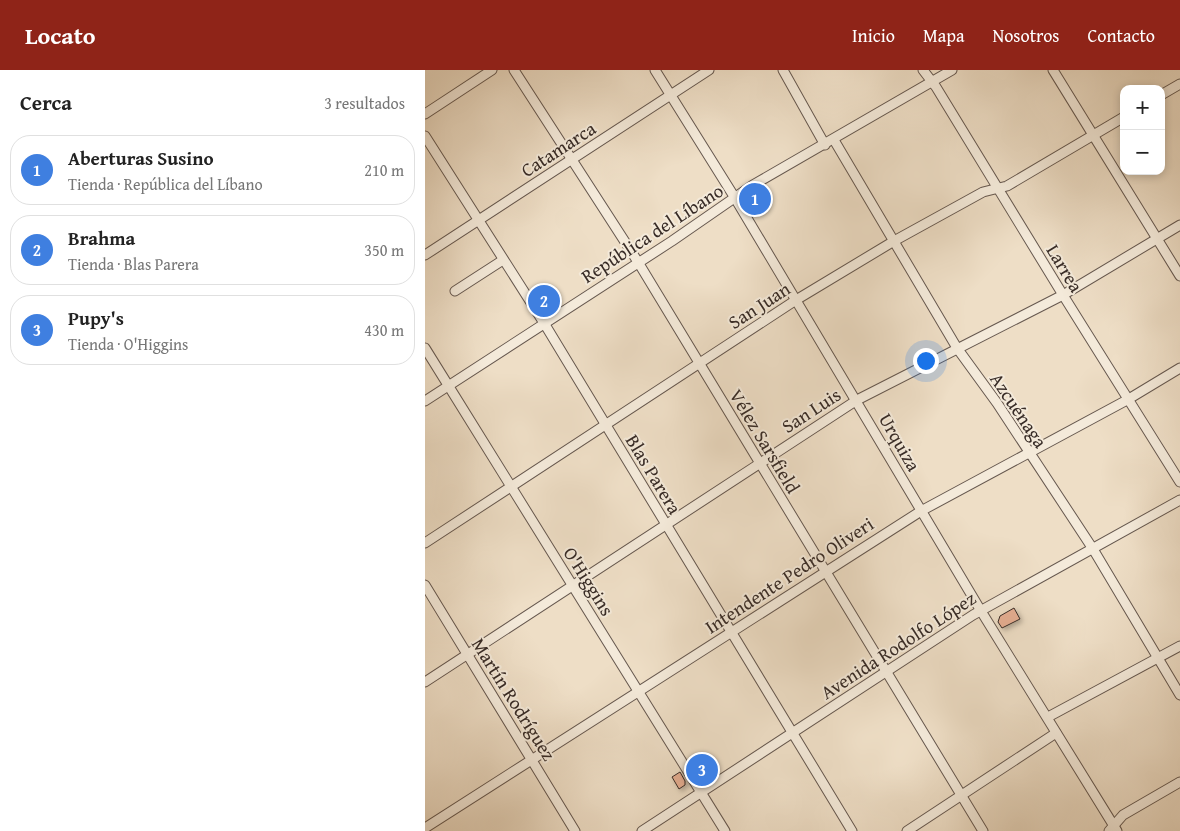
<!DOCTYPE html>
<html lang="es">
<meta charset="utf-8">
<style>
:root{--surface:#fff;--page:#f6f6f6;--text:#222;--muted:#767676;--line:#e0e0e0;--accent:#8f2418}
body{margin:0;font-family:"Gentium Book Plus",serif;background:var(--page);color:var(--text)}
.controls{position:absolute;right:15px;top:15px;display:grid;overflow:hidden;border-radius:10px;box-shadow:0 2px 8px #0003}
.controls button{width:45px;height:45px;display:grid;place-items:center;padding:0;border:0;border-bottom:1px solid var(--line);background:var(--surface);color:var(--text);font:25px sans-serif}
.you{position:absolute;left:500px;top:290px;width:18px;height:18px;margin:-12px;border:4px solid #fff;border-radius:50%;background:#1a73e8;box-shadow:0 0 0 8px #1a73e833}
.badge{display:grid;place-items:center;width:32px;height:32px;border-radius:50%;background:var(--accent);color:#fff;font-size:16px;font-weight:700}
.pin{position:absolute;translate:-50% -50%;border:2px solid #fff;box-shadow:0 1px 5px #0006}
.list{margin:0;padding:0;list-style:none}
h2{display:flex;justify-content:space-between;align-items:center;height:65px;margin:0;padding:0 20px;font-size:21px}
h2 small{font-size:16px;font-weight:400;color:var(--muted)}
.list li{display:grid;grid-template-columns:32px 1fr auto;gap:15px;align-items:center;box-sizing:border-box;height:70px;margin:0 10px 10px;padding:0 10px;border:1px solid var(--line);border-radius:20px}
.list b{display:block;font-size:19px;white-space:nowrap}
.list p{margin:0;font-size:16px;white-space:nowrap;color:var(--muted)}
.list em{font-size:16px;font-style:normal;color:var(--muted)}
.map{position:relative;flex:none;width:755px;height:761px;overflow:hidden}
header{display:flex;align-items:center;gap:30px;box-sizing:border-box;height:70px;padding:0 25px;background:var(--accent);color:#fff}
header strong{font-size:24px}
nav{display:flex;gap:28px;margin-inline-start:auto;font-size:18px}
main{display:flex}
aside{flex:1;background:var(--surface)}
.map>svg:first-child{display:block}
</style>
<header>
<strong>Locato</strong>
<nav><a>Inicio</a><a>Mapa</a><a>Nosotros</a><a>Contacto</a></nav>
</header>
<main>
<aside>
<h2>Cerca<small>3 resultados</small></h2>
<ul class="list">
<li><span class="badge" style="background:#3f7fe0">1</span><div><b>Aberturas Susino</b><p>Tienda · República del Líbano</p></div><em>210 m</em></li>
<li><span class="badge" style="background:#3f7fe0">2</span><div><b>Brahma</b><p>Tienda · Blas Parera</p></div><em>350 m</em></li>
<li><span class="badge" style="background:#3f7fe0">3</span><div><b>Pupy's</b><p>Tienda · O'Higgins</p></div><em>430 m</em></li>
</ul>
</aside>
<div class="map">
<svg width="755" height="761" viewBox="0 0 755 761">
<defs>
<filter id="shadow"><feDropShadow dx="2.5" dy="2.5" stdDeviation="2.5" flood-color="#0004"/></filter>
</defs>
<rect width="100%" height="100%" fill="#eedec6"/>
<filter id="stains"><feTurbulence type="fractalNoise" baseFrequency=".004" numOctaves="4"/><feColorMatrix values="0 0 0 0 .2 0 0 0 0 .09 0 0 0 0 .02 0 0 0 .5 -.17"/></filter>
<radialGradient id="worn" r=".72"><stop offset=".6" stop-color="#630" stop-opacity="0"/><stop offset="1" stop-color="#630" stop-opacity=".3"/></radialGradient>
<g fill="#e6af93" stroke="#382c27" filter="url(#shadow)">
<polygon points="334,124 341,137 332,142 327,132 328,127"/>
<polygon points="120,225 125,233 120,236 115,235 112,230"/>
<polygon points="589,538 595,549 577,558 573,552 575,546"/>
<polygon points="280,688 287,699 279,704 273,703 268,694"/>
<polygon points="255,702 260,711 260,715 254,719 247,707"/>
</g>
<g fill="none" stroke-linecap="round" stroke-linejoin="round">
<defs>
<g id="minor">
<polyline points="89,0 213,192 558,761"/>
<polyline points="230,0 310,128 556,541 692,761"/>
<polyline points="358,0 400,75"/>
<polyline points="498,0 511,17 638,225 755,412"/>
<polyline points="628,0 755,206"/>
<polyline points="736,25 755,14"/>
<polyline points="0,44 67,0"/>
<polyline points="0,66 119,253 427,761"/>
<polyline points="409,70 532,278 572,333 668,479 755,625"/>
<polyline points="0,185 284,0"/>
<polyline points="30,221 78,190"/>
<polyline points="0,278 300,761"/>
<polyline points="0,331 247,171 328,115 527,0"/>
<polyline points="0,473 371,230 469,171 558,122 582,116 699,47"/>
<polyline points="0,515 150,761"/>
<polyline points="0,612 432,330 638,225 755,155"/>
<polyline points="623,647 755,576"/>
<polyline points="0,758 496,441 702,330 755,298"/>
<polyline points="217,761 548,545 755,430"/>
<polyline points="482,761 631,663"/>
<polyline points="684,761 698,745 755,712"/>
</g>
</defs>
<use href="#minor" stroke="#66584f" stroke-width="11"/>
<use href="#minor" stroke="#f4eada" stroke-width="9"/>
</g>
<g text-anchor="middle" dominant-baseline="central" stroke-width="4" stroke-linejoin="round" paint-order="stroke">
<g font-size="19" fill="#382c27" stroke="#f4eada">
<text transform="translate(133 79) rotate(-33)">Catamarca</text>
<text transform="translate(227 163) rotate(-33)">República del Líbano</text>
<text transform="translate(640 198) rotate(59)">Larrea</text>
<text transform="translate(334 235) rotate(-33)">San Juan</text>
<text transform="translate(386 340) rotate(-33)">San Luis</text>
<text transform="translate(594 340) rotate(56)">Azcuénaga</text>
<text transform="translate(340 371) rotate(59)">Vélez Sarsfield</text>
<text transform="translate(475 372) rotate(60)">Urquiza</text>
<text transform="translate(229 404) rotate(59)">Blas Parera</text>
<text transform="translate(364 505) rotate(-33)">Intendente Pedro Oliveri</text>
<text transform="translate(164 511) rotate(58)">O'Higgins</text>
<text transform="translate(473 575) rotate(-33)">Avenida Rodolfo López</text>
<text transform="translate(89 629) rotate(58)">Martín Rodríguez</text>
</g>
</g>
<rect width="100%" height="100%" filter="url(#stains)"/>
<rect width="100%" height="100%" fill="url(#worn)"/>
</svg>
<div class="controls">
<button>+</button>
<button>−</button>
</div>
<div class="you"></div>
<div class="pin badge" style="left:330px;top:129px;background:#3f7fe0">1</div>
<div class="pin badge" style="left:119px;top:231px;background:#3f7fe0">2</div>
<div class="pin badge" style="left:277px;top:700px;background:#3f7fe0">3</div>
</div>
</main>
